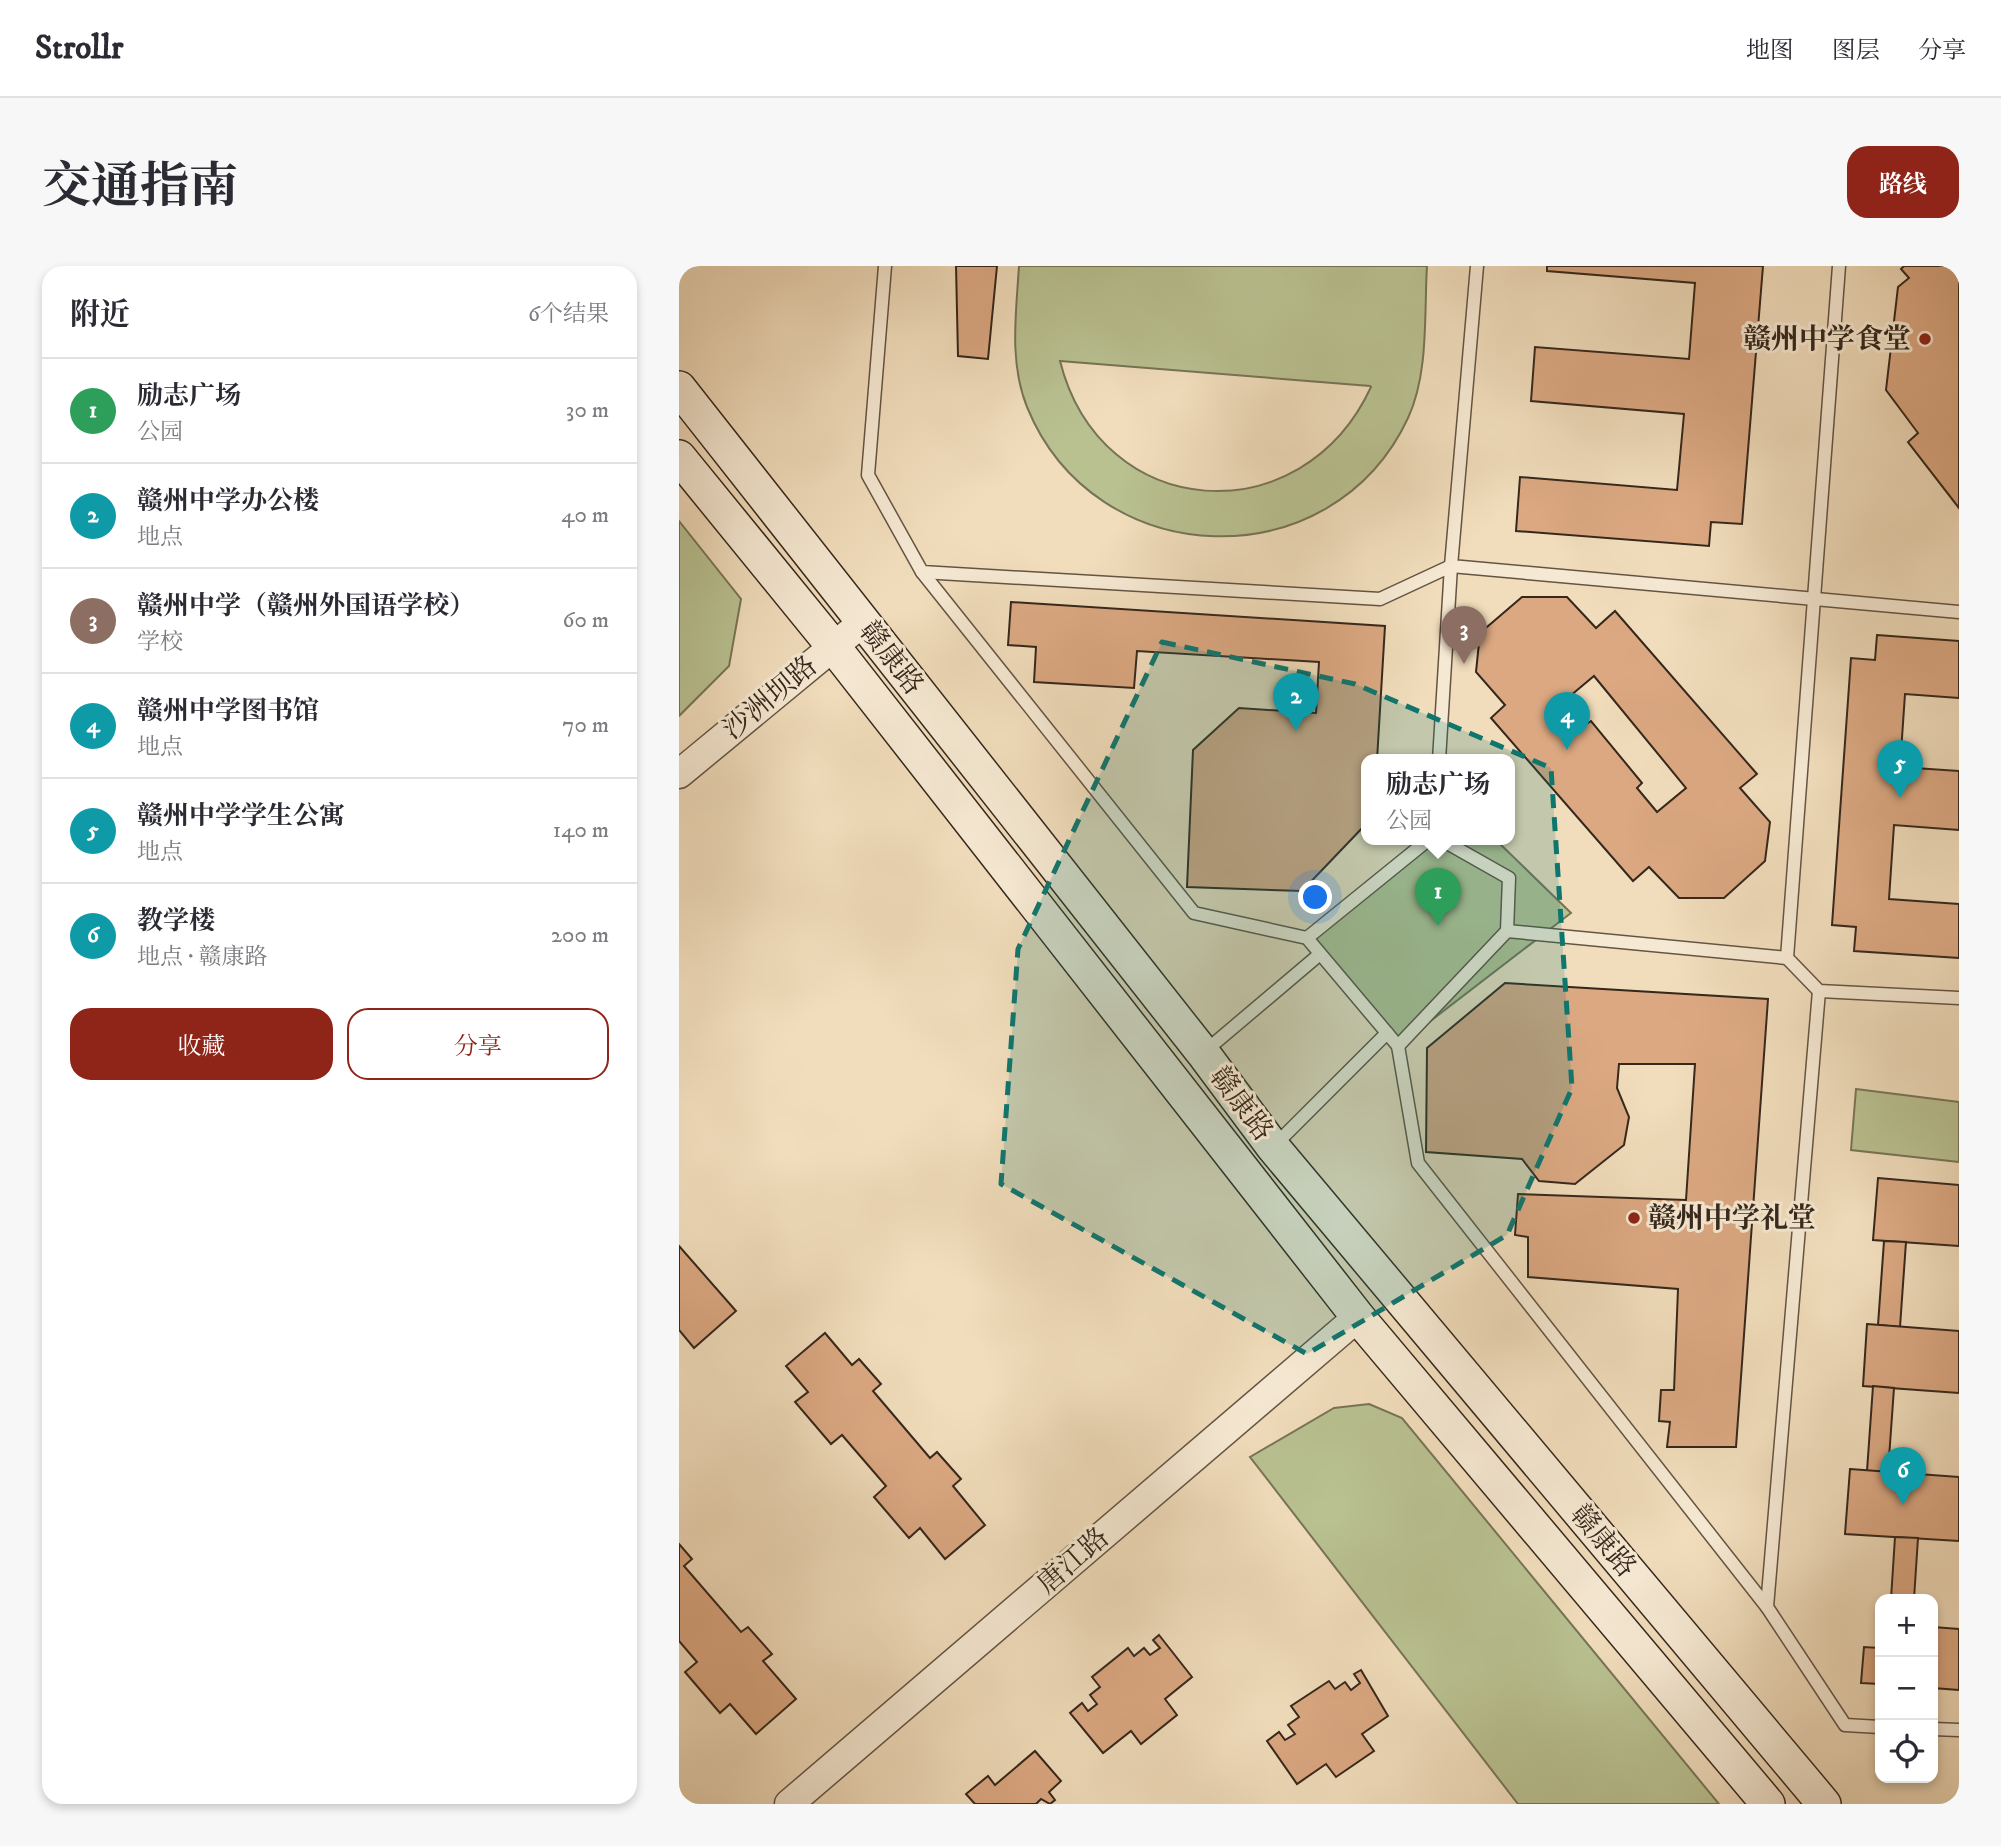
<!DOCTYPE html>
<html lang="zh">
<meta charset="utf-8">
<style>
:root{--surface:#fff;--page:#f7f7f7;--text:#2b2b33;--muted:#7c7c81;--line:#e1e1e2;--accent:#8f2418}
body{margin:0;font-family:"IM FELL DW Pica","Noto Serif SC",serif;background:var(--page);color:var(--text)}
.controls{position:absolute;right:21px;bottom:21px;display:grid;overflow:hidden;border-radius:14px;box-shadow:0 4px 10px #0003}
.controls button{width:63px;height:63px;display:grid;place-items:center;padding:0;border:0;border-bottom:2px solid var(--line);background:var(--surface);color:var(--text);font:35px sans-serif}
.you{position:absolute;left:637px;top:632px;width:24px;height:24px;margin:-18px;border:5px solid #fff;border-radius:50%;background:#1a73e8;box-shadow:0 0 0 10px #1a73e833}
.badge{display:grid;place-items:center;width:46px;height:46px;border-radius:50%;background:var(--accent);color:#fff;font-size:23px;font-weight:700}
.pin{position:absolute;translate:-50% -58px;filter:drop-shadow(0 2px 4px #0008)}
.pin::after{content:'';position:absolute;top:37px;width:24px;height:21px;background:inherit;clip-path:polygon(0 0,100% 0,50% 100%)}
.popup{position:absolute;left:682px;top:488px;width:154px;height:91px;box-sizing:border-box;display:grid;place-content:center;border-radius:14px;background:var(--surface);filter:drop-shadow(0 2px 5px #0005);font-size:23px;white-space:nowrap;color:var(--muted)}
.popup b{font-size:26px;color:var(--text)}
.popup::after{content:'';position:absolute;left:50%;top:100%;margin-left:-14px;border:14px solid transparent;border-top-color:var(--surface)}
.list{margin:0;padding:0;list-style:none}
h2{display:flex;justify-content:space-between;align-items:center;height:91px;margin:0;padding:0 28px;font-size:30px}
h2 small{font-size:23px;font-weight:400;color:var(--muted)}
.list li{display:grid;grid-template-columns:46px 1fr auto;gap:21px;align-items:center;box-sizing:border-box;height:105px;padding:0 28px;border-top:2px solid var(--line)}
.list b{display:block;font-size:26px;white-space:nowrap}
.list p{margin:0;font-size:23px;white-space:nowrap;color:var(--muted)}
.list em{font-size:23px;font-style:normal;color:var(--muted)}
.actions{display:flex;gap:14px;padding:21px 28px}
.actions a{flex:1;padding:16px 0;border:2px solid var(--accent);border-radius:21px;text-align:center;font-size:24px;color:var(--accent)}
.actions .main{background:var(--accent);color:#fff}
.icon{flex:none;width:38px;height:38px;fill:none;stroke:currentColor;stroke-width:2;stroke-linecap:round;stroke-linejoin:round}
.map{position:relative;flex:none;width:1280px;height:1538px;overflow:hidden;border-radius:21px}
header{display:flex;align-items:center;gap:42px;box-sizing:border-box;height:98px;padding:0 35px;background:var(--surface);border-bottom:2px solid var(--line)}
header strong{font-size:33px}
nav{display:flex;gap:38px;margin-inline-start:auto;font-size:24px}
.intro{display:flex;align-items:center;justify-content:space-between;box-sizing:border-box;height:168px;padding:0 42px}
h1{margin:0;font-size:49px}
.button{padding:18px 32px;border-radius:21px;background:var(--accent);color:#fff;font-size:24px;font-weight:700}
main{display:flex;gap:42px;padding:0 42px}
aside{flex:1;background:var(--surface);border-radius:21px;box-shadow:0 4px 10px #0003}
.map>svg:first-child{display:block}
</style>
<header>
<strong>Strollr</strong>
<nav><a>地图</a><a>图层</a><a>分享</a></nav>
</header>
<div class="intro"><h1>交通指南</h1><a class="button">路线</a></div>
<main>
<aside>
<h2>附近<small>6个结果</small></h2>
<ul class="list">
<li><span class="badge" style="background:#2e9e5b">1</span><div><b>励志广场</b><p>公园</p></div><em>30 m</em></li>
<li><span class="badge" style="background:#0f9aa8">2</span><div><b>赣州中学办公楼</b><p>地点</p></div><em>40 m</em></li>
<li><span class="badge" style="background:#8d6e63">3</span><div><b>赣州中学（赣州外国语学校）</b><p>学校</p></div><em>60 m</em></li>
<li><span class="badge" style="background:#0f9aa8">4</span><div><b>赣州中学图书馆</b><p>地点</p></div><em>70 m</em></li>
<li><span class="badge" style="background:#0f9aa8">5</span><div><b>赣州中学学生公寓</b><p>地点</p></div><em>140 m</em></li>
<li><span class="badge" style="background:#0f9aa8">6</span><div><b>教学楼</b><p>地点 · 赣康路</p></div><em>200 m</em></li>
</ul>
<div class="actions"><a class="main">收藏</a><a>分享</a></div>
</aside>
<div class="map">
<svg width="1280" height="1538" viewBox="0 0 1280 1538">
<rect width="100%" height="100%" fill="#f1ddbc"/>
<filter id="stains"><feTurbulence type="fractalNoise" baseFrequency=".00286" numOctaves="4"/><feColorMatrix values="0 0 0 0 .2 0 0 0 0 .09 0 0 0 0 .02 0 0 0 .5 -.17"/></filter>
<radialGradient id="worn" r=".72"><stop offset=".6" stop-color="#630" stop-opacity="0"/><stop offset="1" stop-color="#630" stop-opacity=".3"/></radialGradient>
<g fill="#b9c191" stroke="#777456" stroke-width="2" fill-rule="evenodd">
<path d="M340,0H748C745,48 750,107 729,152C653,315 416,308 348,141C330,96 337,48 340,0ZM381,95L691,120L692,121C623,270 422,257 381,95Z"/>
<polygon points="0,255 62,333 50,400 0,450"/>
<polygon points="746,574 817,574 892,647 719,780 628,672"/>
<polygon points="1177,823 1280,836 1280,896 1172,884"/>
<polygon points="690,1138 723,1152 1040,1538 839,1538 571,1191 655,1142"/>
</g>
<g fill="#dba882" stroke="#35271c" stroke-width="2" fill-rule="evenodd">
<polygon points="277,0 318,0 309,93 279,90"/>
<polygon points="868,0 1084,0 1063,258 1032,256 1030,280 837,265 841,211 998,224 1005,148 852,135 856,81 1010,93 1016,17 868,5"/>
<polygon points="1225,0 1280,0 1280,242 1229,176 1239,167 1207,124 1219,21 1230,12 1222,3"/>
<path d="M843,331H888L917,362L936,345L1078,508L1061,522L1091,556L1086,595L1045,632H1000L970,601L954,615L812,452L826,439L797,406L801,367ZM915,410L1007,522L978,546L958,522L963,517L912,455L906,459L885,435Z"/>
<polygon points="332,336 706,360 698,494 687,494 687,558 623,625 508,621 514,484 560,442 637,447 640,396 458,385 455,422 355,416 357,381 329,379"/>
<polygon points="1198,369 1280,375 1280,432 1226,428 1221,501 1280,505 1280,564 1215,559 1210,633 1280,638 1280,692 1175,685 1177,661 1153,659 1172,392 1196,394"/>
<polygon points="826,717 1089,733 1057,1181 988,1181 991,1156 980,1155 982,1124 995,1124 999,1023 849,1011 849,971 836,969 839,928 1007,934 1016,798 940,798 938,822 950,851 945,879 896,918 860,915 843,893 747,886 748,782"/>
<polygon points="1199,912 1280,919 1280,980 1194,974"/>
<polygon points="1205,975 1227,976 1221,1061 1199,1059"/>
<polygon points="0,980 57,1045 15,1082 0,1064"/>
<polygon points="1188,1058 1280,1065 1280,1127 1184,1120"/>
<polygon points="146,1067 173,1099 180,1093 202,1118 194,1125 251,1192 258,1186 282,1213 274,1220 306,1259 266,1293 241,1262 230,1272 195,1231 207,1220 163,1169 152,1178 116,1136 129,1126 107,1100"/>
<polygon points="1194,1120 1215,1122 1209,1206 1188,1205"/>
<polygon points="1171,1203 1280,1211 1280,1275 1166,1268"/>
<polygon points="1216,1271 1239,1272 1235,1333 1212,1333"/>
<polygon points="0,1278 13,1293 5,1300 62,1366 69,1361 93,1388 84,1395 117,1433 77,1468 51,1438 41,1447 6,1406 18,1396 0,1375"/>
<polygon points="1201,1359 1201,1418 1182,1417 1185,1381 1200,1382"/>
<polygon points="1254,1361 1280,1363 1280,1424 1254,1422"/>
<polygon points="480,1369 513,1411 486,1433 498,1449 462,1478 452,1465 424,1487 391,1447 403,1437 409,1445 418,1438 411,1429 421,1421 413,1411 449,1382 455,1390 465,1382 471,1389 481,1382 474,1374"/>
<polygon points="682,1404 709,1450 683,1468 695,1485 657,1511 647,1498 618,1518 588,1475 600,1466 606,1474 616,1468 609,1459 620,1451 612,1440 650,1415 656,1423 666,1416 672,1424 681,1417 675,1408"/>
<polygon points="356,1485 382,1515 370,1526 376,1534 371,1538 362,1533 357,1538 296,1538 287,1528 309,1510 316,1519"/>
</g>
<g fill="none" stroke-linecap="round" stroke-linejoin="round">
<defs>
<g id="service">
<polyline points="206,0 189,209 243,306 701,333 772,300 760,494"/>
<polyline points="798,0 772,300 1280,346"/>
<polyline points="1160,0 1108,692 1140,725 1280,732"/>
<polyline points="243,306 515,647 628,672 719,780 739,897 1088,1341"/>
<polyline points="828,665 1108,692"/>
<polyline points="628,672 749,574"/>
<polyline points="1140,725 1088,1341 1166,1459 1201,1461"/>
<polyline points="719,780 828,665 830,612 763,574"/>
<polyline points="524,787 641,688"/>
<polyline points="594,881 708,767"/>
<polyline points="1254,1463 1280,1464"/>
</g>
<g id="tertiary">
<polyline points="0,508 183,357"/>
<polyline points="110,1538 679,1051"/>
</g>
<g id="secondary">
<polyline points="0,122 524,787 594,881 1145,1538"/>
<polyline points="0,191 154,380 679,1051 1089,1538"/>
</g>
</defs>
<use href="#service" stroke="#645444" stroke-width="15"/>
<use href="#tertiary" stroke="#645444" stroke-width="31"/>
<use href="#secondary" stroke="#35271c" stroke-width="36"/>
<use href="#service" stroke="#f6e9d3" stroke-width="12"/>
<use href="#tertiary" stroke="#f6e9d3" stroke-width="28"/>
<use href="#secondary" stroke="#f6e9d3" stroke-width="33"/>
</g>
<path fill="#0f766e" fill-opacity="0.2" stroke="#0f766e" stroke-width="5" stroke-dasharray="14 9" stroke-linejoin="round" d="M483,376L676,418L872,502L893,822L828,969L628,1088L322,918L339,683Z"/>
<g fill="#8f2418" stroke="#f6e9d3" stroke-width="2.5">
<circle cx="1246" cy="73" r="7"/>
<circle cx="955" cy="952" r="7"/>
</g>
<g text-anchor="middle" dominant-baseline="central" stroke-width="6" stroke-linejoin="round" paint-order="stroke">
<g font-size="28" font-weight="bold" fill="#35271c" stroke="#f6e9d3" text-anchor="end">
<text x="1232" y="73">赣州中学食堂</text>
<text x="969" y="952" text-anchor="start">赣州中学礼堂</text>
</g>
<g font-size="28" fill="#35271c" stroke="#f6e9d3">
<text transform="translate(212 392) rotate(52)">赣康路</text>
<text transform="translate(91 432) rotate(-40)">沙洲坝路</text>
<text transform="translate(562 838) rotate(53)">赣康路</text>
<text transform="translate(924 1275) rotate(50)">赣康路</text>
<text transform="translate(394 1295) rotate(-41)">唐江路</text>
</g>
</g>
<rect width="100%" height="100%" filter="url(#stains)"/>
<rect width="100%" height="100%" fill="url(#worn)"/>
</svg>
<div class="controls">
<button>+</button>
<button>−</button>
<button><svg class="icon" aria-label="locate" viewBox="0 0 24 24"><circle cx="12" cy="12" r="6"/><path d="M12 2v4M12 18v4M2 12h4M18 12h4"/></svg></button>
</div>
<div class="you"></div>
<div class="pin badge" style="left:759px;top:660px;background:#2e9e5b">1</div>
<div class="popup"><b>励志广场</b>公园</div>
<div class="pin badge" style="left:617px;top:465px;background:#0f9aa8">2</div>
<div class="pin badge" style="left:785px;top:398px;background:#8d6e63">3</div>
<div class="pin badge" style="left:888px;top:484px;background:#0f9aa8">4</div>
<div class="pin badge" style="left:1221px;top:532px;background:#0f9aa8">5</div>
<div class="pin badge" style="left:1224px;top:1239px;background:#0f9aa8">6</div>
</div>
</main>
